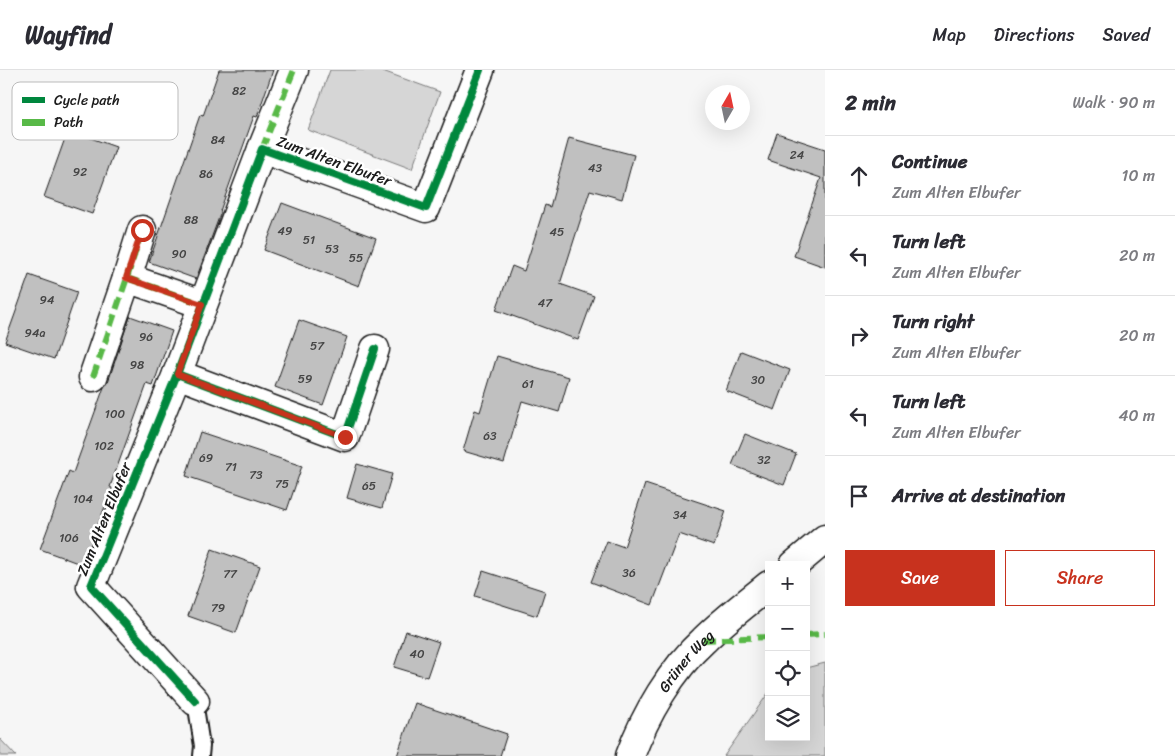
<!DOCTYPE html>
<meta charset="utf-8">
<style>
:root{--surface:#fff;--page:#f7f7f7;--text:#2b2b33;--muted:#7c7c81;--line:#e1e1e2;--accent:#c8321e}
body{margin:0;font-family:Sriracha,sans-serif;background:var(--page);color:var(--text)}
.controls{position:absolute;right:15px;bottom:15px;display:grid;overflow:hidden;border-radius:0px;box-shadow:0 5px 20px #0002}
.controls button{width:45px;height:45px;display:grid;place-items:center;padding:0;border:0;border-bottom:1px solid var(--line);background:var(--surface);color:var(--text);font:25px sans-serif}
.compass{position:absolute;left:705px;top:15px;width:45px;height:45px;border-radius:50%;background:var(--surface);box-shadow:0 5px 20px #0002;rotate:9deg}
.stop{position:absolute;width:15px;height:15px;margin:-11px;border:4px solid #c8321e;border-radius:50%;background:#fff}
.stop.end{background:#c8321e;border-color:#fff;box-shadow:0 1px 5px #0008}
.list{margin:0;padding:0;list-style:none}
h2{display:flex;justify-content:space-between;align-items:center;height:65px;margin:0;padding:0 20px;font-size:21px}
h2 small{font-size:16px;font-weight:400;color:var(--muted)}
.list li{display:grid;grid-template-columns:32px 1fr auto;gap:15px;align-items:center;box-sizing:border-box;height:80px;padding:0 20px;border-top:1px solid var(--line)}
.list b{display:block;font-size:19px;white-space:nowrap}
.list p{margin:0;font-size:16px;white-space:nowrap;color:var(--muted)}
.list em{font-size:16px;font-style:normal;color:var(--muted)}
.actions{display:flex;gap:10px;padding:15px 20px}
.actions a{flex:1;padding:11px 0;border:1px solid var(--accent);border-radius:0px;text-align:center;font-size:18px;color:var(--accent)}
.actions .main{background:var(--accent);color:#fff}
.icon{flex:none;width:28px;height:28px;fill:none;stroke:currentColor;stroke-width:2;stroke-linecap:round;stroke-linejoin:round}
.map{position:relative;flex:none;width:825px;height:686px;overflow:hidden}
header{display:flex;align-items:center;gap:30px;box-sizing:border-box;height:70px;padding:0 25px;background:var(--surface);border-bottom:1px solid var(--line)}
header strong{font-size:24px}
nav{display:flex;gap:28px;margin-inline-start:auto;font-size:18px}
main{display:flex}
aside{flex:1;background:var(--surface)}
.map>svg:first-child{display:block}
</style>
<header>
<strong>Wayfind</strong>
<nav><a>Map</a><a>Directions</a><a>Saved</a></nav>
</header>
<main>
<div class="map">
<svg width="825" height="686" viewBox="0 0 825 686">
<rect width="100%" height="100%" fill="#f6f6f6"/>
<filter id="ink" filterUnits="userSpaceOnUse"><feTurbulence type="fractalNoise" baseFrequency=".02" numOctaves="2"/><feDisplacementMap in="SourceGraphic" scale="10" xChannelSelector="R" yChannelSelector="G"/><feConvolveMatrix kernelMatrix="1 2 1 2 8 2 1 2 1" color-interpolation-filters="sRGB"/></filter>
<g filter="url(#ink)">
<g fill="#d6d6d6" stroke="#797979">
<polygon points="330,0 380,0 440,22 412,99 308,60"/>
<polygon points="825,593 825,686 724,686 769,622 769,667 806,667 806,598"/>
<polygon points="0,669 16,686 0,686"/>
</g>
<g fill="#c0c0c0" stroke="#1c1c1c">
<polygon points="219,0 273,0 257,47 254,46 220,141 221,142 196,209 149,192 200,45 203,46"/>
<polygon points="68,60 116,77 92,144 44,127"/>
<polygon points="777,63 825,79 825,197 794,186 821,108 768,90"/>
<polygon points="569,68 634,85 622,129 590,120 560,214 594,226 578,270 496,240 512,196 524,201 545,135 550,137"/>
<polygon points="282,133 376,168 359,216 264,180"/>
<polygon points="29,205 77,222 54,289 5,272"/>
<polygon points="130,246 172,261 153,316 147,314 110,417 112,418 83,495 40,479 69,401 73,403 104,317 108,312"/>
<polygon points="299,250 347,267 323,335 275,317"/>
<polygon points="741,281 790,300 775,340 726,321"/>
<polygon points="497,286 569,307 559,342 522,331 504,393 463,381 475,340 480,342"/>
<polygon points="200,362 302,396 287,440 186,406"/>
<polygon points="745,364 796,384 784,415 732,395"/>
<polygon points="357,394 392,404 382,438 347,428"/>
<polygon points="645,414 726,441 714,476 679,464 652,535 591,512 607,471 624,477"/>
<polygon points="212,479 260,496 236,563 188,546"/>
<polygon points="483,501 545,521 537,546 475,526"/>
<polygon points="406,561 439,572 427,607 394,597"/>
<polygon points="415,633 507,664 500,686 397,686"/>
</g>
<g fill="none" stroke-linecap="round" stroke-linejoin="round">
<defs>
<polyline id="lane" points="195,631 202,676 201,686"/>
<g id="street">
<polyline points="262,79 294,0"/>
<polyline points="127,208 142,160"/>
<polyline points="177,304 345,367 375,279"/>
<polyline points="93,307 127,208 202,234"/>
<polyline points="794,495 825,469"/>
<polyline points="195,631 91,516 177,304 262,79 426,138 480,0"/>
<path id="s1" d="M630,686C645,645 672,599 704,570C724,550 747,533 769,515"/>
</g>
</defs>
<use href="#lane" stroke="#1c1c1c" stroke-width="18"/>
<use href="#street" stroke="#1c1c1c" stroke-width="31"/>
<use href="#lane" stroke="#fff" stroke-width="14"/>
<use href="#street" stroke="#fff" stroke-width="28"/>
<g stroke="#58b947" stroke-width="6" stroke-dasharray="12 6" stroke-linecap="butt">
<polyline points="262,79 294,0"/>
<polyline points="127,208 142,160"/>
<polyline points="93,307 127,208 202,234"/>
<polyline points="806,565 825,564"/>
<polyline points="703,570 769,567"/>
</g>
<defs>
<g id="cycleway">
<polyline points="177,304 345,367 375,279"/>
<polyline points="195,631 91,516 177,304 262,79 426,138 480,0"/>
</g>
</defs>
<use href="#cycleway" stroke="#fff" stroke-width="11"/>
<use href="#cycleway" stroke="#00873e" stroke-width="8"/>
</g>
</g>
<g fill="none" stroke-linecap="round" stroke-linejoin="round" filter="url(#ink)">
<polyline stroke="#c8321e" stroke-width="6" points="142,160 126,208 202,234 177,304 345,367"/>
</g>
<g text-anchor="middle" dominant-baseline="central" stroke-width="5" stroke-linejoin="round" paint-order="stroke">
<g font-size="12" fill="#454545">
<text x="239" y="21">82</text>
<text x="218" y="70">84</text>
<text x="797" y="85">24</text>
<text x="595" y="98">43</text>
<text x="80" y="102">92</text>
<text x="206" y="104">86</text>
<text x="191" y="150">88</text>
<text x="285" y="161">49</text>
<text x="557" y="162">45</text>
<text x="309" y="170">51</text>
<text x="332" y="179">53</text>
<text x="179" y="184">90</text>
<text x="356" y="188">55</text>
<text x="47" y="230">94</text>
<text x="545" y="233">47</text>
<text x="35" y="263">94a</text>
<text x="146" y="267">96</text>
<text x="317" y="276">57</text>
<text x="137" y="295">98</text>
<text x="305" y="309">59</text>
<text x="758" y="310">30</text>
<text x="528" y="314">61</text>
<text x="115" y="344">100</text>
<text x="490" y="366">63</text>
<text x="104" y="376">102</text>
<text x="206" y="388">69</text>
<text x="764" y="390">32</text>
<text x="231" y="397">71</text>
<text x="256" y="405">73</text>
<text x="282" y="414">75</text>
<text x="369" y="416">65</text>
<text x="83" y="429">104</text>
<text x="680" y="445">34</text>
<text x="69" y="468">106</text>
<text x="629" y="503">36</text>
<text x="230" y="504">77</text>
<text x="218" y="538">79</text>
<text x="417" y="584">40</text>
</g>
<g font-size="15" fill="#1c1c1c" stroke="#fff">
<text transform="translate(334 91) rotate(20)">Zum Alten Elbufer</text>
<text transform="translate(104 449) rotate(-68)">Zum Alten Elbufer</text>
<text stroke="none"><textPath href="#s1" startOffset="111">Grüner Weg</textPath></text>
</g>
</g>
<rect x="12" y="12" width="166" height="58" rx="8" fill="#fff" stroke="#bbb" stroke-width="1"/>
<rect x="22" y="27" width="23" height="6" fill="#00873e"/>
<rect x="22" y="49" width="23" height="7" fill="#58b947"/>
<g font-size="14" fill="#1c1c1c">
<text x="54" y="35">Cycle path</text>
<text x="54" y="57">Path</text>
</g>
</svg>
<div class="controls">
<button>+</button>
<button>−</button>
<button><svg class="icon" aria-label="locate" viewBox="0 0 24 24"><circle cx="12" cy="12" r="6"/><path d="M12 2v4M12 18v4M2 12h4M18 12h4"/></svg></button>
<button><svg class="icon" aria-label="layers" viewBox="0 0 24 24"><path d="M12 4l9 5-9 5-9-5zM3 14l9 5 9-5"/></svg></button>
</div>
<svg class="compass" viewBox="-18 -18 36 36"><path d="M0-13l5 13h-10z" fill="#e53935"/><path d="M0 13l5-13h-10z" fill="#7c7c81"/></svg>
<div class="stop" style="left:142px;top:160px"></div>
<div class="stop end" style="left:345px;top:367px"></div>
</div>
<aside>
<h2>2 min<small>Walk · 90 m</small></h2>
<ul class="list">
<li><svg class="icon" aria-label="ahead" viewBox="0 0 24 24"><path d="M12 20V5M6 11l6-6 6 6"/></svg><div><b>Continue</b><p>Zum Alten Elbufer</p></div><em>10 m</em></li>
<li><svg class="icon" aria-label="left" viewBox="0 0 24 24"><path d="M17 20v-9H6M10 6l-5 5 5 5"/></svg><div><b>Turn left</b><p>Zum Alten Elbufer</p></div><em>20 m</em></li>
<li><svg class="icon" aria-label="right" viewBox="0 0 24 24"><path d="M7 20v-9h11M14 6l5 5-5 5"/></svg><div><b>Turn right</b><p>Zum Alten Elbufer</p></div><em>20 m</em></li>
<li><svg class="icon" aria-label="left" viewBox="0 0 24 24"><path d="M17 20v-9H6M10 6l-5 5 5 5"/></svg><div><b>Turn left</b><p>Zum Alten Elbufer</p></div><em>40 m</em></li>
<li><svg class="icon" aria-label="arrive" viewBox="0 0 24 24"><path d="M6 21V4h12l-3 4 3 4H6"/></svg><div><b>Arrive at destination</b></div></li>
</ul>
<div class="actions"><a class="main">Save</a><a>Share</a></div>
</aside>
</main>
